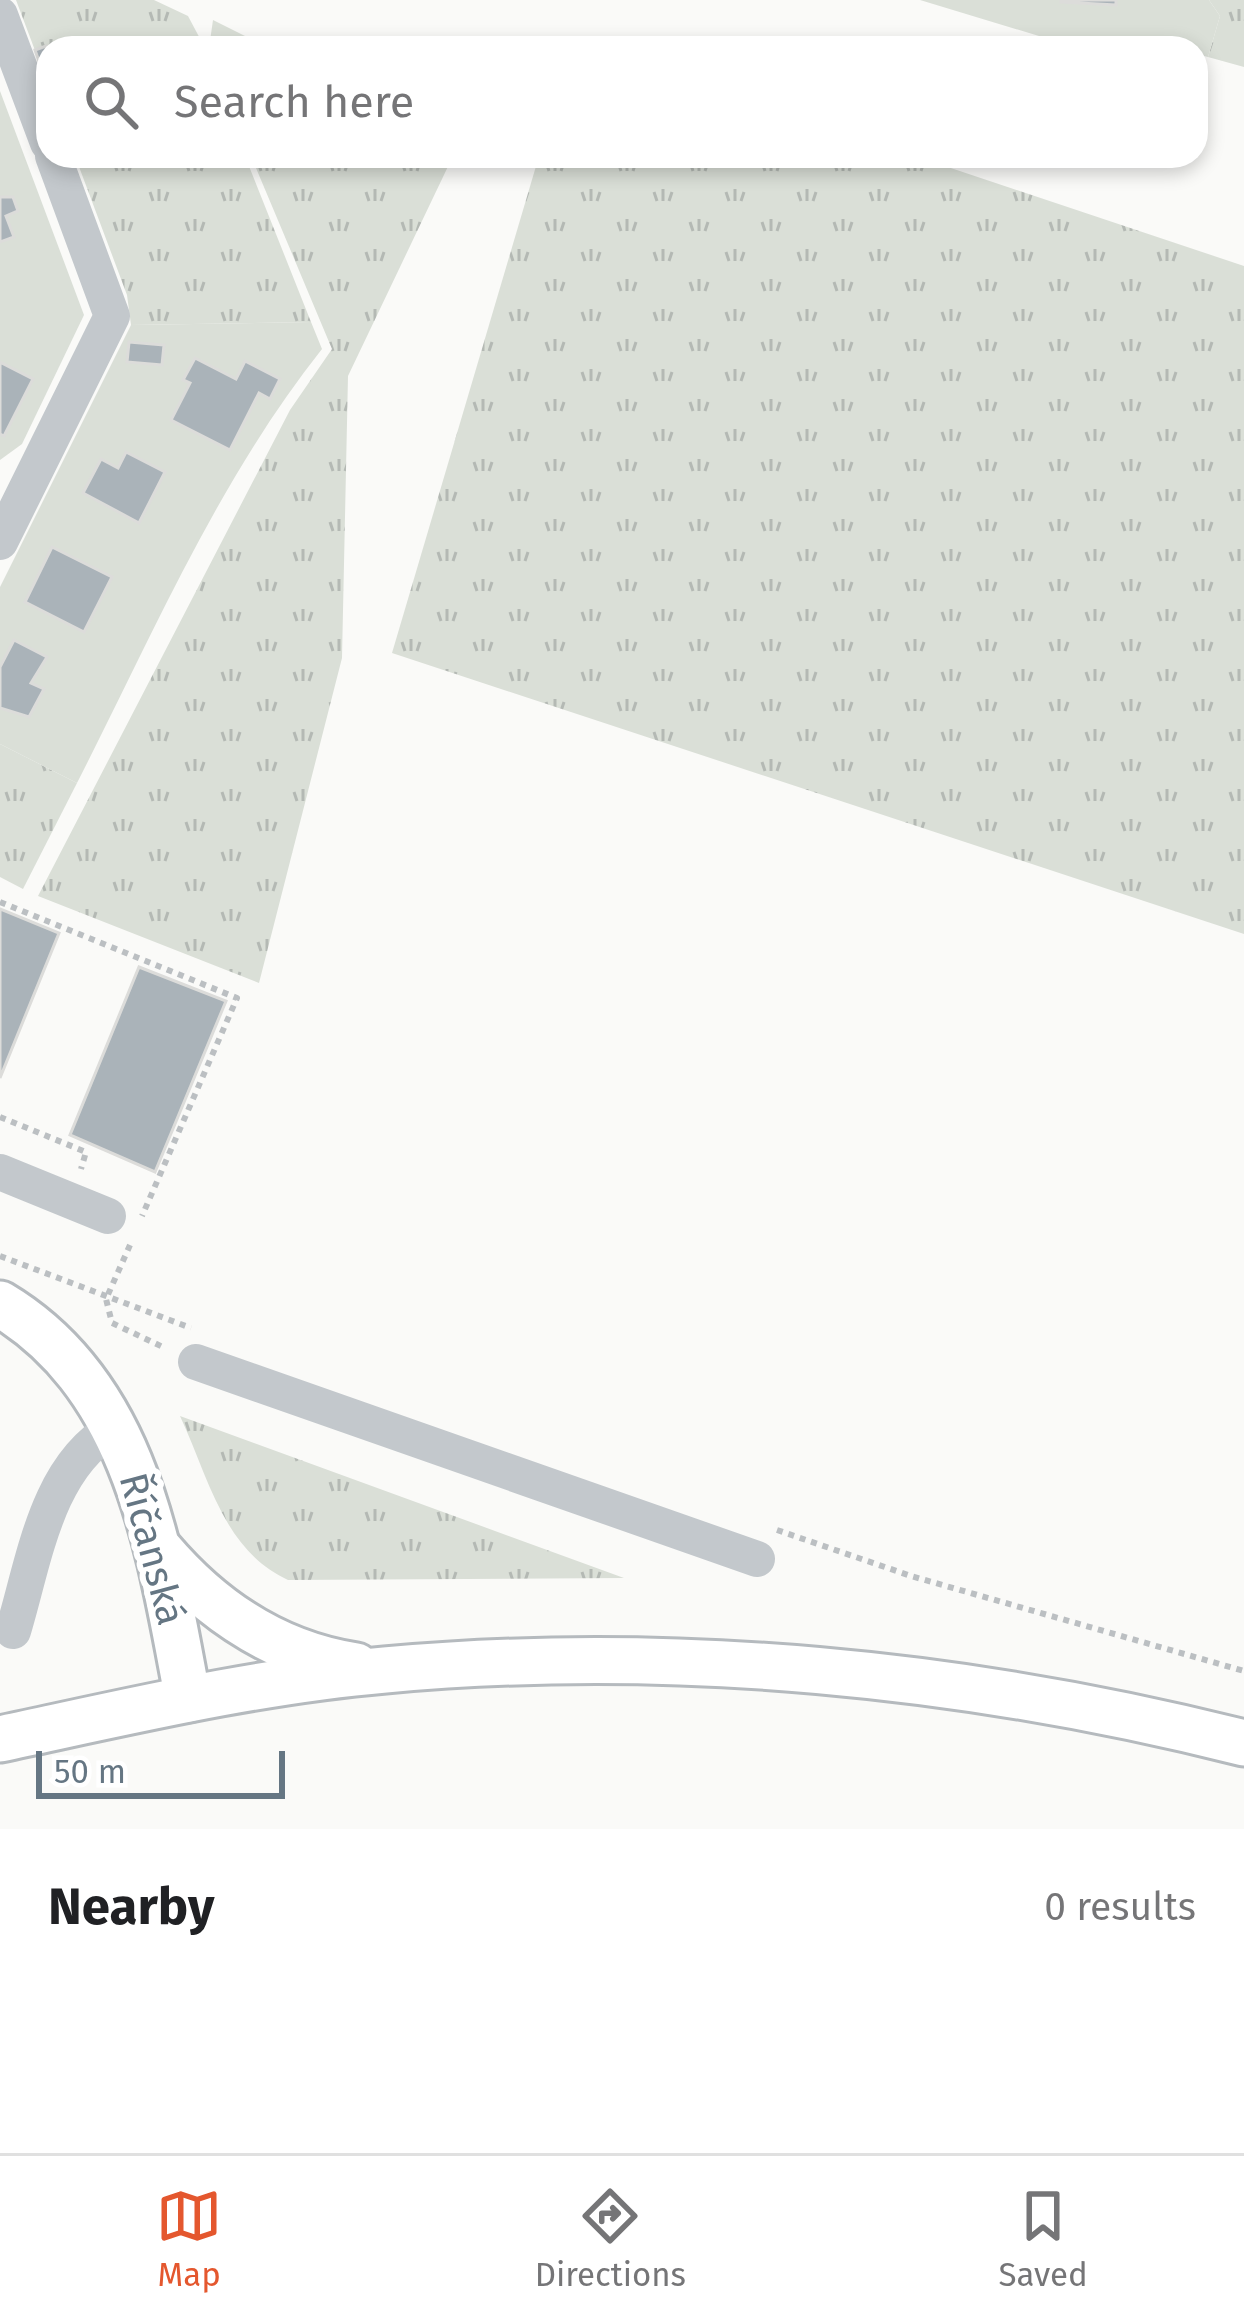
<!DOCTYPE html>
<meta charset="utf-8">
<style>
:root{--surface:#fff;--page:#f2f2f2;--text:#202124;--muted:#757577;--line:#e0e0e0;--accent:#e4572e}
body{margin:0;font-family:"Fira Sans",sans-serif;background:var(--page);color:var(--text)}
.scale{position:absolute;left:36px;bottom:30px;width:249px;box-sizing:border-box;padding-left:12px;border:6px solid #657683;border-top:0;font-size:33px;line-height:42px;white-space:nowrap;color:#657683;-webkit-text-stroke:9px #fff;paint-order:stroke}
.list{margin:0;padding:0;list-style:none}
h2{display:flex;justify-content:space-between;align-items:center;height:156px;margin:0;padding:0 48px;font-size:51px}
h2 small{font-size:39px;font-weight:400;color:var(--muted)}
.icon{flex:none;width:66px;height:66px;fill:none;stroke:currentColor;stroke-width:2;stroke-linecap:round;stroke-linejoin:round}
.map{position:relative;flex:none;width:1244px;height:1829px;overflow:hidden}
.search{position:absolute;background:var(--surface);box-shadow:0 6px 18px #0003;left:36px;right:36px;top:36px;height:132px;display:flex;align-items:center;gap:30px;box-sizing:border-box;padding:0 42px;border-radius:36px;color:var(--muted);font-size:45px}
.sheet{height:324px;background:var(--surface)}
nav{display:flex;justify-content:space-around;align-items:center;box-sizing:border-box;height:168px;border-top:3px solid var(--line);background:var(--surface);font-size:33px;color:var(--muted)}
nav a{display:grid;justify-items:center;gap:6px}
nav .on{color:var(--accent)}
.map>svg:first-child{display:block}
</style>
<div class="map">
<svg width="1244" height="1829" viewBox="0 0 1244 1829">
<defs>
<pattern id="grass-tufts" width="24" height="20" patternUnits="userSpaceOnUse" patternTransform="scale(3)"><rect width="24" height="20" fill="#dadfd7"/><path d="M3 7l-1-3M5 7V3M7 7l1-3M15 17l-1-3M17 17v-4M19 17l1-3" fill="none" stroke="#b4b9b4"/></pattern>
</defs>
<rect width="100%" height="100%" fill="#fafaf8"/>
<g fill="url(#grass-tufts)">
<polygon points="16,0 154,0 188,16 205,48 48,48 48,85"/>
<polygon points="1209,0 1244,0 1244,67 1208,57 1220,16"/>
<polygon points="213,20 269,48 209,48"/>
<polygon points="75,156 245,156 311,322 131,325 127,295"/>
<polygon points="251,156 453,156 348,376 342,658 259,983 38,896 290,410 332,349"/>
<polygon points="539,156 915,156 1244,266 1244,934 392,653"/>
<polygon points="0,744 77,783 23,889 0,877"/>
<path d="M180,1416L624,1578L288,1580C223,1550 209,1478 180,1416Z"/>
</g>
<g fill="#dadfd7">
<polygon points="920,0 1209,0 1220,16 1208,57 1196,54 1196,48 1062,43"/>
<polygon points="0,91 84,315 22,444 0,460"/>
<path d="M311,322L322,349C218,480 152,636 77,783L0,744V587L131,325Z"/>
</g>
<g fill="#aab3b9" stroke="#dcdcda" stroke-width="3">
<polygon points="1061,0 1116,0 1116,5 1061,2"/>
<polygon points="46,46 48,62 40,64 35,50"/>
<polygon points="0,197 13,197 18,211 6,216 14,237 0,242"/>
<polygon points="129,342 164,345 162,365 127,362"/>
<polygon points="195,358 236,379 245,361 280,379 270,399 259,393 230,450 171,420 190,383 183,380"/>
<polygon points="0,362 33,379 4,436 0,434"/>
<polygon points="126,452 165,472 139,523 83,493 101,459 118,468"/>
<polygon points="52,547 112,577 84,632 25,602"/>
<polygon points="14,640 47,657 31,683 44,689 29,717 0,708 0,667"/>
<polygon points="0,909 59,933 0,1078"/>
<polygon points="139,967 226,1001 155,1172 70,1135"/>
</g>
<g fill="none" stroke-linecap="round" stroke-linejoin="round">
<defs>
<g id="major">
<path d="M0,1304C139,1387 160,1554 188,1699"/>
<path d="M160,1550C212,1611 276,1654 356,1666"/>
<path d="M0,1739C127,1712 256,1681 385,1670C671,1644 967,1673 1244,1743"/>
</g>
</defs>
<use href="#major" stroke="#b5babe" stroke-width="51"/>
<g stroke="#bbbfc2" stroke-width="6" stroke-dasharray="6 6" stroke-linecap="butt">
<polyline points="0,902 237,998 142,1216"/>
<polyline points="0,1117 86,1152 81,1169"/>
<polyline points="130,1245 106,1299 112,1323 165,1348"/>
<polyline points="0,1256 191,1328"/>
<polyline points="777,1530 911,1576 1244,1671"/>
</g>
<g stroke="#c3c8cc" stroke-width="36">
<polyline points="0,15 48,143"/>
<polyline points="0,542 112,316 53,156"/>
<polyline points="0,1172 108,1216"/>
<polyline points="196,1362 757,1559"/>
<path d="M13,1631C34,1562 46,1467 113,1429"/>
</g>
<use href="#major" stroke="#fff" stroke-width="45"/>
</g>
<g text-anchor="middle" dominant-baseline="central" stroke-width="12" stroke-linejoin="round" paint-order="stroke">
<g font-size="39" fill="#657683" stroke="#fff">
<text transform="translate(152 1549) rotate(75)">Říčanská</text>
</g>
</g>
</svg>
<div class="scale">50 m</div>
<div class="search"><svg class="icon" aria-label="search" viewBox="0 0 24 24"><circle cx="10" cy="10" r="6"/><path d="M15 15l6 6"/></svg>Search here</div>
</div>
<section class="sheet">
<h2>Nearby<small>0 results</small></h2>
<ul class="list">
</ul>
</section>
<nav>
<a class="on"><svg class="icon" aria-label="map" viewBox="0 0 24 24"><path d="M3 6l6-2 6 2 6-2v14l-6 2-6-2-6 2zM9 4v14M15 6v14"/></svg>Map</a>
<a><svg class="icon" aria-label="directions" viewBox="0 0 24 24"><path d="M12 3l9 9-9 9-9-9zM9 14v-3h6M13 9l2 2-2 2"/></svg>Directions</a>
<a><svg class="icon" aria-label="saved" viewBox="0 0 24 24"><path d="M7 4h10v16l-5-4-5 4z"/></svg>Saved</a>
</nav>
